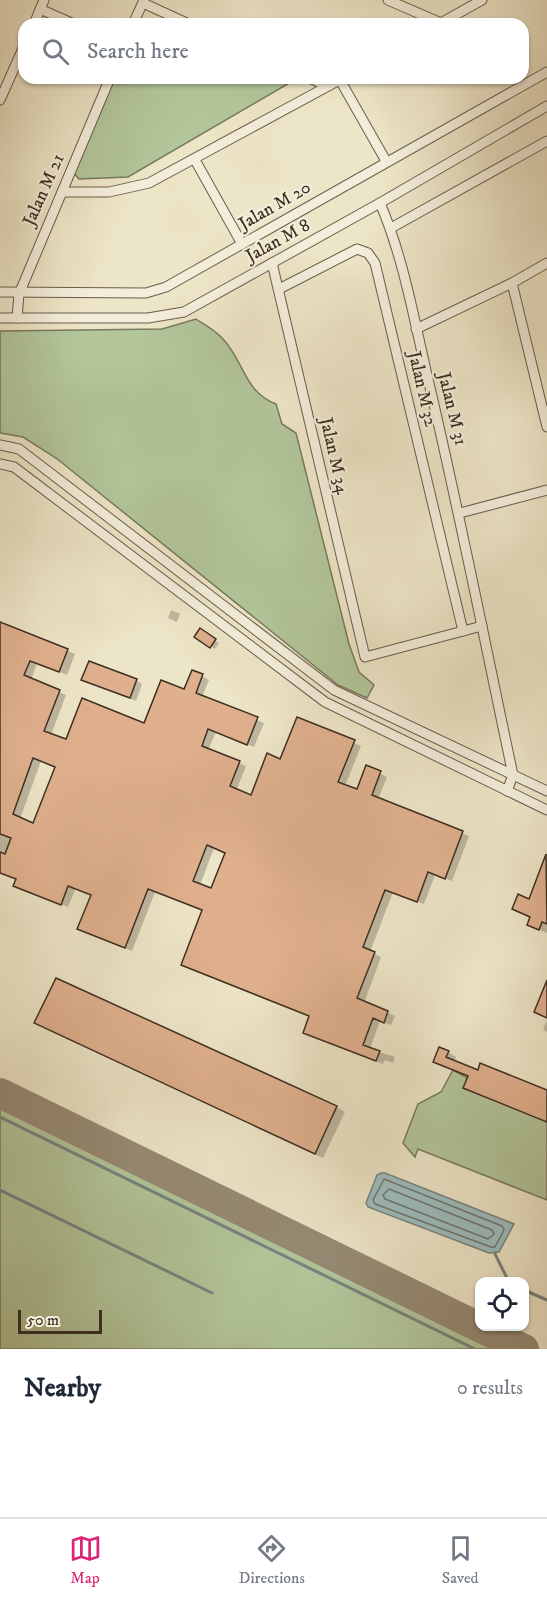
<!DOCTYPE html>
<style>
:root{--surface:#fff;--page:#f2f2f3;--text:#1f2937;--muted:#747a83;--line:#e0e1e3;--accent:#db2777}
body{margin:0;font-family:"IM FELL DW Pica",serif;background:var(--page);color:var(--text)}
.controls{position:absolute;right:18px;bottom:18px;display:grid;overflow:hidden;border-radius:12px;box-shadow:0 2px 4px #0004}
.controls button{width:54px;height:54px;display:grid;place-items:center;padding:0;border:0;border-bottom:2px solid var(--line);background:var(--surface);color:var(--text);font:30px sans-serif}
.scale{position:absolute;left:18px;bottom:15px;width:84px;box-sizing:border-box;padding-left:6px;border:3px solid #3e2f20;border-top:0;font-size:16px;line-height:21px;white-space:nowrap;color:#3e2f20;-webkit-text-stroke:4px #f3eedb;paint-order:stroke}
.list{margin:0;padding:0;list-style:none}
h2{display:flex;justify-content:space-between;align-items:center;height:78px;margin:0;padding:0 24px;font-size:26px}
h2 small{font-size:20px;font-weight:400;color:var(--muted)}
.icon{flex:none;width:33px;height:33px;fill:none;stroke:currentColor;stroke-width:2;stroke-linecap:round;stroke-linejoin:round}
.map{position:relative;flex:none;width:547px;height:1349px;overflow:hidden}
.search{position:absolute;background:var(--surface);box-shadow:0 2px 4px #0004;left:18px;right:18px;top:18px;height:66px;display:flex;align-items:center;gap:15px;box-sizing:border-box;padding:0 21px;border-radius:18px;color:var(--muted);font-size:22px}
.sheet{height:168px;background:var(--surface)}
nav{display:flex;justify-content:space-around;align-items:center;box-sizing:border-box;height:84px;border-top:2px solid var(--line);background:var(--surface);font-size:16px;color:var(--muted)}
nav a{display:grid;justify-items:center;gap:3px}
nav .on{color:var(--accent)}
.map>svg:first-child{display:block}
</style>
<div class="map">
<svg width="547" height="1349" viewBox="0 0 547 1349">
<rect width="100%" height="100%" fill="#ede5c7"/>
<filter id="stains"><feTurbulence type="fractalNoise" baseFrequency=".00333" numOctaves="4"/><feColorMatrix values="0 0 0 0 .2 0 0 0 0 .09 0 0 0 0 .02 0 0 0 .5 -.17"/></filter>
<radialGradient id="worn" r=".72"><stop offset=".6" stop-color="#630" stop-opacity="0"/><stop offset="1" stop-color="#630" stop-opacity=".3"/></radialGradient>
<g fill="#b2c69a" stroke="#787a5d" stroke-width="1.5">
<polygon points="114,78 283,78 291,82 128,177 79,179 73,172"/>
<path d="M196,319C205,325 216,331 223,339C244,361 244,392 276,404L282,424L296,433L349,644L359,672L374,685L367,698L338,685L56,458L23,437L0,433V331L162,329Z"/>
<polygon points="453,1070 547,1122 547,1200 418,1149 415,1157 403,1143 418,1104 441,1092"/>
<polygon points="0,1099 509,1349 0,1349"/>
</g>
<polygon fill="#9dbdbf" stroke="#77847f" stroke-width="1.5" points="381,1173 385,1173 514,1224 499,1252 489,1253 368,1207 366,1203 377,1175"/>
<g fill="#0003" fill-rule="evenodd">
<polygon points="171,610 180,614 177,622 168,618"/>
<path d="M0,623L75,654L67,675L37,663L31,680L66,695L51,735L67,741L145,725L202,676L209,680L202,697L264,723L254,747L216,732L208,750L246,766L236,791L251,797L281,761L298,718L361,746L345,786L357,791L367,767L387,777L378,799L469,836L452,881L435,875L424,904L393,892L370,952L381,957L364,1003L395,1016L391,1025L380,1021L370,1049L395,1057L393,1063L385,1060L383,1064L312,1036L311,1016L204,911L155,892L132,951L86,932L92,895L76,888L68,907L22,889L17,879L0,873ZM41,761L56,768L34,825L20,819ZM214,848L227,853L212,890L200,885Z"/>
<polygon points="200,630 219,643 215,649 196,637"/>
<polygon points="136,680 142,684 136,701 89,683"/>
<polygon points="547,857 547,933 537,929 532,917 530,901"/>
<polygon points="547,1020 547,1032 543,1030"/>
<polygon points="44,1027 336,1107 345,1112 323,1158"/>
<polygon points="448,1052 456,1057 454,1062 478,1072 547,1091 547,1122 469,1077 435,1061"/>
</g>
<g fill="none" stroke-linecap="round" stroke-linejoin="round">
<g stroke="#6e7670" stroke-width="1.5">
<polygon points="384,1179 502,1226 504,1230 495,1247 491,1247 375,1204 373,1200"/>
<polygon points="389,1189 492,1230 494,1234 488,1239 385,1199 383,1195"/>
</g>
<g stroke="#77847f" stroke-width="3">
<polyline points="0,1117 475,1349"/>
<polyline points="0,1190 212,1293"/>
<polyline points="495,1254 509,1282"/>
<polyline points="524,1290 547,1300"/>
</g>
<polyline stroke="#968a74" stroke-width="30" points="0,1093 524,1349"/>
</g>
<g fill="#e0b08e" stroke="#3e2f20" stroke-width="1.5" fill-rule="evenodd">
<path d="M0,622L68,649L59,672L30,661L24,675L60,690L44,731L66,739L82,698L144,723L161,680L184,689L192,670L203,674L196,693L258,717L247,745L208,729L202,746L240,761L230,786L251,795L267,753L280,759L297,717L355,740L338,782L357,789L366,765L381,771L372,795L463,831L445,879L428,872L417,902L385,890L363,947L375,952L357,998L388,1011L384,1023L373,1018L363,1045L380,1051L376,1061L303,1033L309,1016L181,965L202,910L148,889L125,948L77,929L91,895L68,886L61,905L13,886L16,879L0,873V852L5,854L11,838L0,834ZM33,758L55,767L33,823L13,814ZM207,845L225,853L211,888L193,881Z"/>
<polygon points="200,628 216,639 210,648 194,637"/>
<polygon points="89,661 137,679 130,698 81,680"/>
<polygon points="546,854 547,924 542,922 539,930 527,925 530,917 512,909 518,894 529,899"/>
<polygon points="56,978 337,1106 315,1154 34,1023"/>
<polygon points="547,980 547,1018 534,1012"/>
<polygon points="439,1047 449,1051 446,1057 478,1070 480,1063 547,1090 547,1122 463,1088 468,1076 433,1062"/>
</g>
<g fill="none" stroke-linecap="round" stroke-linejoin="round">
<defs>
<g id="street">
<polyline points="388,0 441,23"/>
<polyline points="143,3 189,24"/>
<polyline points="40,9 74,24"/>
<polyline points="34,24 44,0"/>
<polyline points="133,24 144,0"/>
<polyline points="439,24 482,0"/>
<polyline points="309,78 327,86"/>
<polyline points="340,80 386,161"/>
<polyline points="0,100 24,46"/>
<polyline points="195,160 242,244"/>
<polyline points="62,192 109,192 149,183 343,78"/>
<path d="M380,203C404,259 414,320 428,379C459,510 485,643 513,775L507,791"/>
<polyline points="391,228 547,141"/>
<polyline points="272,263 365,657 482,626"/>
<polyline points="512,283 547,427"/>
<polyline points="279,289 357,249 368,253 375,263 463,631"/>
<polyline points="0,292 146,293 166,287 547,72"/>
<polyline points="0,318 148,318 184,312 380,203 547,106"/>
<polyline points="17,318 19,294 110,78"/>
<polyline points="416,329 512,283 547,263"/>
<polyline points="0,445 19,449 334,690 547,791"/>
<polyline points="0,464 14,467 325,702 547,810"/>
<polyline points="460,513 547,490"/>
</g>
</defs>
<use href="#street" stroke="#6a5c4a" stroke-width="11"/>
<use href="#street" stroke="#f3eedb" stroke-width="9"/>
</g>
<g text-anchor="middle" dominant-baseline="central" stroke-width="4.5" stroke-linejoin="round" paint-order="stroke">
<g font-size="18" fill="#3e2f20" stroke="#f3eedb">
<text transform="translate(44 190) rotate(-66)">Jalan M 21</text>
<text transform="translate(275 206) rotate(-30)">Jalan M 20</text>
<text transform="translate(278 241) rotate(-29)">Jalan M 8</text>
<text transform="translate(422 389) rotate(77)">Jalan M 32</text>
<text transform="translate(452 409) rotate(76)">Jalan M 31</text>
<text transform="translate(334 456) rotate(77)">Jalan M 34</text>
</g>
</g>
<rect width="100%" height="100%" filter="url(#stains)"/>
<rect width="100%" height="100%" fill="url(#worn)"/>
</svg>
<div class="controls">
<button><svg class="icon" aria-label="locate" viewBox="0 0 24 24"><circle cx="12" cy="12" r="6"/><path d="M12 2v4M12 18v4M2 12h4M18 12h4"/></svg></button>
</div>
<div class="scale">50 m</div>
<div class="search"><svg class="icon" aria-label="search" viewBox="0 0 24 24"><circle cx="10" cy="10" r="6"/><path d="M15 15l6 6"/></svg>Search here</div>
</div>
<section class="sheet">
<h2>Nearby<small>0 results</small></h2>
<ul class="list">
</ul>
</section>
<nav>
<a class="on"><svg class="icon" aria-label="map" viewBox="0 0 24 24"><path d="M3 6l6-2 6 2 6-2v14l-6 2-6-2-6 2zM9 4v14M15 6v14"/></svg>Map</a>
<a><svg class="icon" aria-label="directions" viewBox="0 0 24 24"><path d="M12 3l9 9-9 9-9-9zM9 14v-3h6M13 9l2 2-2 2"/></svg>Directions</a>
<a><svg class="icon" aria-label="saved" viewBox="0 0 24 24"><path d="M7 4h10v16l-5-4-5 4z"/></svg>Saved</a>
</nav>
